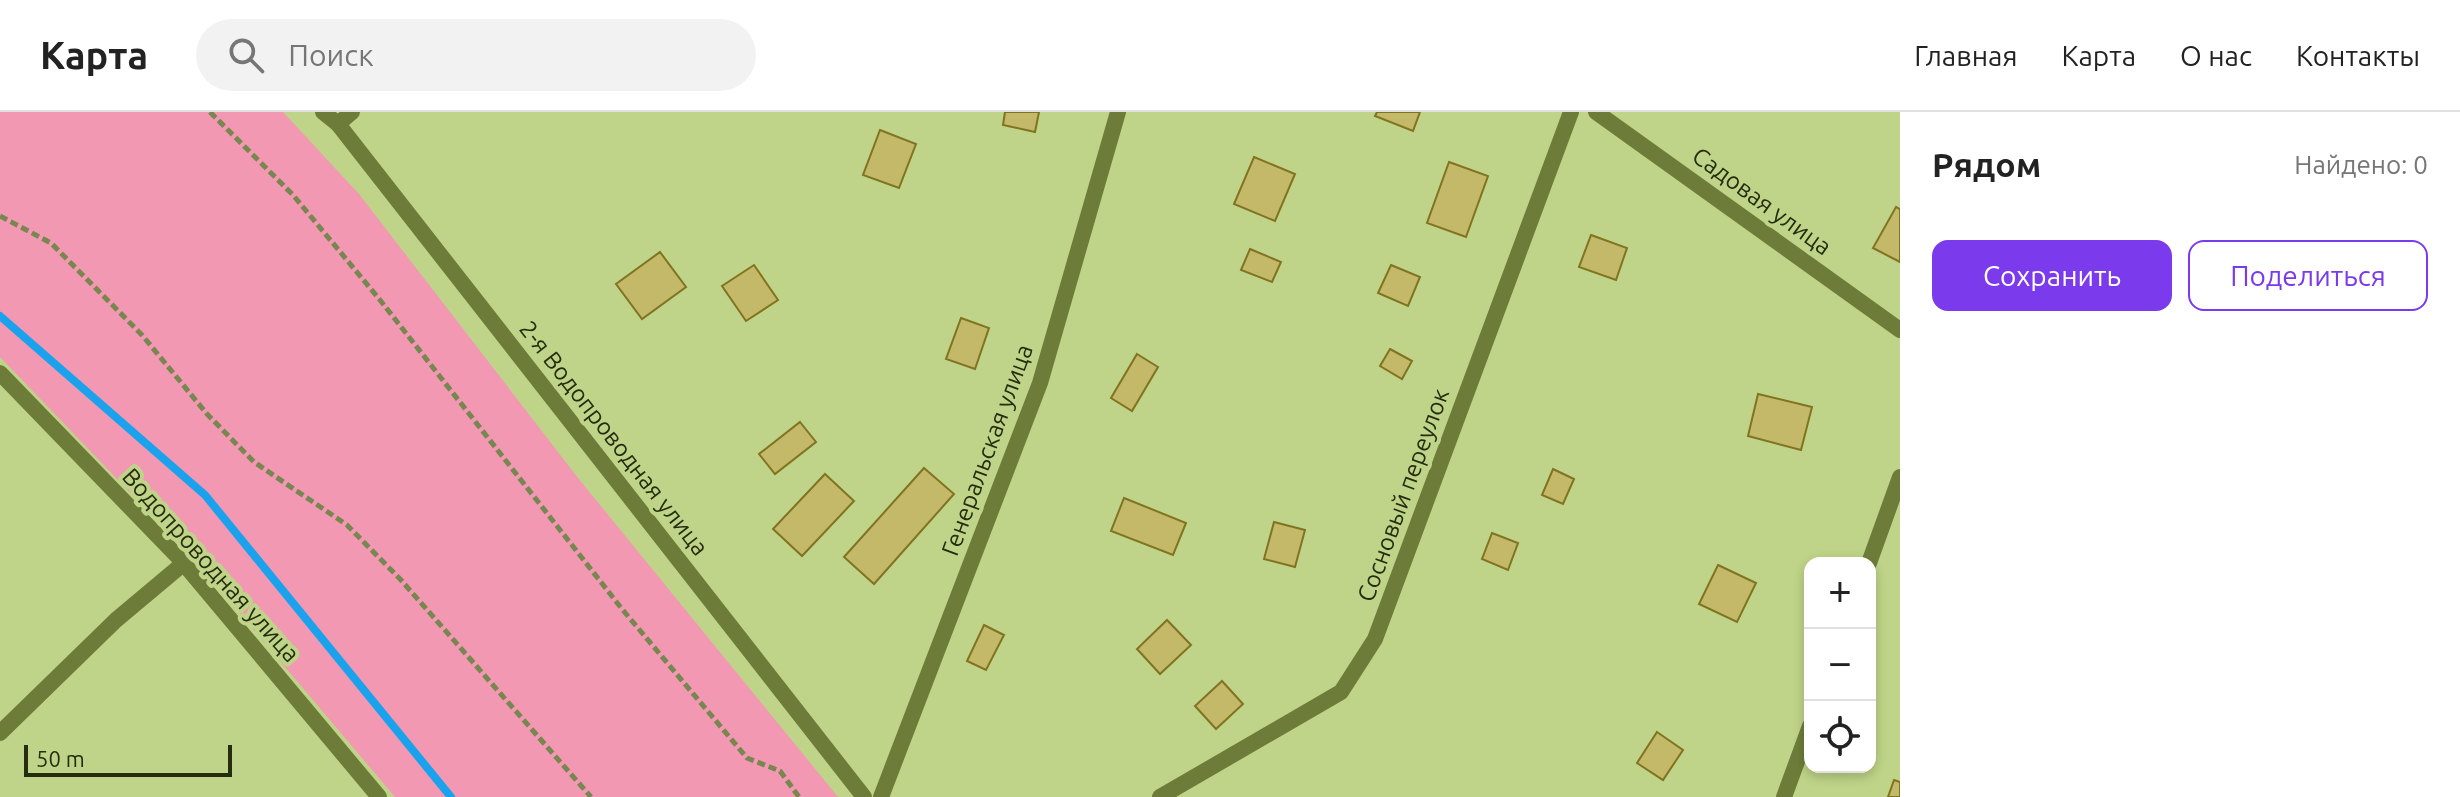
<!DOCTYPE html>
<html lang="ru">
<meta charset="utf-8">
<style>
:root{--surface:#fff;--page:#f2f2f2;--text:#222;--muted:#767676;--line:#e0e0e0;--accent:#7c3aed}
body{margin:0;font-family:Ubuntu,sans-serif;background:var(--page);color:var(--text)}
.controls{position:absolute;right:24px;bottom:24px;display:grid;overflow:hidden;border-radius:16px;box-shadow:0 4px 12px #0003}
.controls button{width:72px;height:72px;display:grid;place-items:center;padding:0;border:0;border-bottom:2px solid var(--line);background:var(--surface);color:var(--text);font:40px sans-serif}
.scale{position:absolute;left:24px;bottom:20px;width:208px;box-sizing:border-box;padding-left:8px;border:4px solid #252d0e;border-top:0;font-size:22px;line-height:28px;white-space:nowrap;color:#252d0e;-webkit-text-stroke:6px #bfd488;paint-order:stroke}
.list{margin:0;padding:0;list-style:none}
h2{display:flex;justify-content:space-between;align-items:center;height:104px;margin:0;padding:0 32px;font-size:34px}
h2 small{font-size:26px;font-weight:400;color:var(--muted)}
.actions{display:flex;gap:16px;padding:24px 32px}
.actions a{flex:1;padding:18px 0;border:2px solid var(--accent);border-radius:16px;text-align:center;font-size:28px;color:var(--accent)}
.actions .main{background:var(--accent);color:#fff}
.icon{flex:none;width:44px;height:44px;fill:none;stroke:currentColor;stroke-width:2;stroke-linecap:round;stroke-linejoin:round}
.map{position:relative;flex:none;width:1900px;height:685px;overflow:hidden}
header{display:flex;align-items:center;gap:48px;box-sizing:border-box;height:112px;padding:0 40px;background:var(--surface);border-bottom:2px solid var(--line)}
header strong{font-size:38px}
nav{display:flex;gap:44px;margin-inline-start:auto;font-size:28px}
.search{width:560px;height:72px;background:var(--page);display:flex;align-items:center;gap:20px;box-sizing:border-box;padding:0 28px;border-radius:44px;color:var(--muted);font-size:30px}
main{display:flex}
aside{flex:1;background:var(--surface)}
.map>svg:first-child{display:block}
</style>
<header>
<strong>Карта</strong>
<div class="search"><svg class="icon" aria-label="search" viewBox="0 0 24 24"><circle cx="10" cy="10" r="6"/><path d="M15 15l6 6"/></svg>Поиск</div>
<nav><a>Главная</a><a>Карта</a><a>О нас</a><a>Контакты</a></nav>
</header>
<main>
<div class="map">
<svg width="1900" height="685" viewBox="0 0 1900 685">
<rect width="100%" height="100%" fill="#bfd488"/>
<polygon fill="#f298b3" points="0,0 283,0 359,82 578,366 838,685 395,685 192,445 0,245"/>
<g fill="none" stroke-linecap="round" stroke-linejoin="round">
<polyline stroke="#1ba2ec" stroke-width="8" points="0,204 205,383 451,685"/>
</g>
<g fill="#c4b869" stroke="#807421" stroke-width="2">
<polygon points="1005,0 1039,0 1035,20 1003,13"/>
<polygon points="1377,0 1420,0 1413,19 1375,4"/>
<polygon points="880,18 916,32 899,76 863,63"/>
<polygon points="1254,45 1295,62 1275,109 1234,92"/>
<polygon points="1449,50 1488,64 1466,125 1427,111"/>
<polygon points="1896,95 1900,97 1900,150 1873,136"/>
<polygon points="1591,123 1627,136 1616,168 1579,155"/>
<polygon points="1250,137 1281,150 1272,170 1241,158"/>
<polygon points="660,140 686,175 642,207 616,172"/>
<polygon points="754,153 778,188 746,209 722,174"/>
<polygon points="1391,153 1420,165 1408,194 1378,181"/>
<polygon points="961,206 989,216 975,257 946,247"/>
<polygon points="1390,237 1412,249 1402,267 1380,254"/>
<polygon points="1137,242 1158,255 1132,299 1111,286"/>
<polygon points="1758,282 1812,295 1801,338 1748,324"/>
<polygon points="800,310 816,330 775,362 759,342"/>
<polygon points="924,356 954,382 874,472 844,445"/>
<polygon points="1553,357 1574,367 1563,392 1542,383"/>
<polygon points="825,362 854,389 802,444 773,417"/>
<polygon points="1124,386 1186,411 1173,443 1111,419"/>
<polygon points="1274,410 1305,418 1295,455 1264,447"/>
<polygon points="1492,421 1518,431 1508,458 1482,447"/>
<polygon points="1718,453 1756,471 1737,510 1699,492"/>
<polygon points="1167,508 1191,533 1160,562 1137,537"/>
<polygon points="984,513 1004,523 986,558 967,549"/>
<polygon points="1222,569 1243,592 1216,617 1195,594"/>
<polygon points="1657,620 1683,638 1663,668 1637,651"/>
<polygon points="1894,668 1900,670 1900,685 1888,685"/>
</g>
<g fill="none" stroke-linecap="round" stroke-linejoin="round">
<g stroke="#788750" stroke-width="5" stroke-dasharray="8 4" stroke-linecap="butt">
<polyline points="210,0 293,83 380,188 622,497 747,646 780,659 799,685"/>
<polyline points="0,104 51,131 142,223 207,302 254,350 347,413 401,468 591,685"/>
</g>
<g stroke="#6d7d39" stroke-width="16">
<polyline points="323,0 338,12 864,685"/>
<polyline points="1596,0 1900,218"/>
<polyline points="338,12 352,0"/>
<polyline points="0,261 180,447 379,685"/>
<polyline points="1869,451 1900,365"/>
<polyline points="0,621 116,508 184,451"/>
<polyline points="881,685 1040,271 1118,0"/>
<polyline points="1160,685 1341,580 1375,527 1571,0"/>
<polyline points="1784,685 1810,614"/>
</g>
</g>
<g text-anchor="middle" dominant-baseline="central" stroke-width="8" stroke-linejoin="round" paint-order="stroke">
<g font-size="24" fill="#252d0e" stroke="#bfd488">
<text transform="translate(1762 89) rotate(36)">Садовая улица</text>
<text transform="translate(614 326) rotate(52)">2-я Водопроводная улица</text>
<text transform="translate(987 338) rotate(-70)">Генеральская улица</text>
<text transform="translate(1403 383) rotate(-70)">Сосновый переулок</text>
<text transform="translate(211 453) rotate(48)">Водопроводная улица</text>
</g>
</g>
</svg>
<div class="controls">
<button>+</button>
<button>−</button>
<button><svg class="icon" aria-label="locate" viewBox="0 0 24 24"><circle cx="12" cy="12" r="6"/><path d="M12 2v4M12 18v4M2 12h4M18 12h4"/></svg></button>
</div>
<div class="scale">50 m</div>
</div>
<aside>
<h2>Рядом<small>Найдено: 0</small></h2>
<ul class="list">
</ul>
<div class="actions"><a class="main">Сохранить</a><a>Поделиться</a></div>
</aside>
</main>
